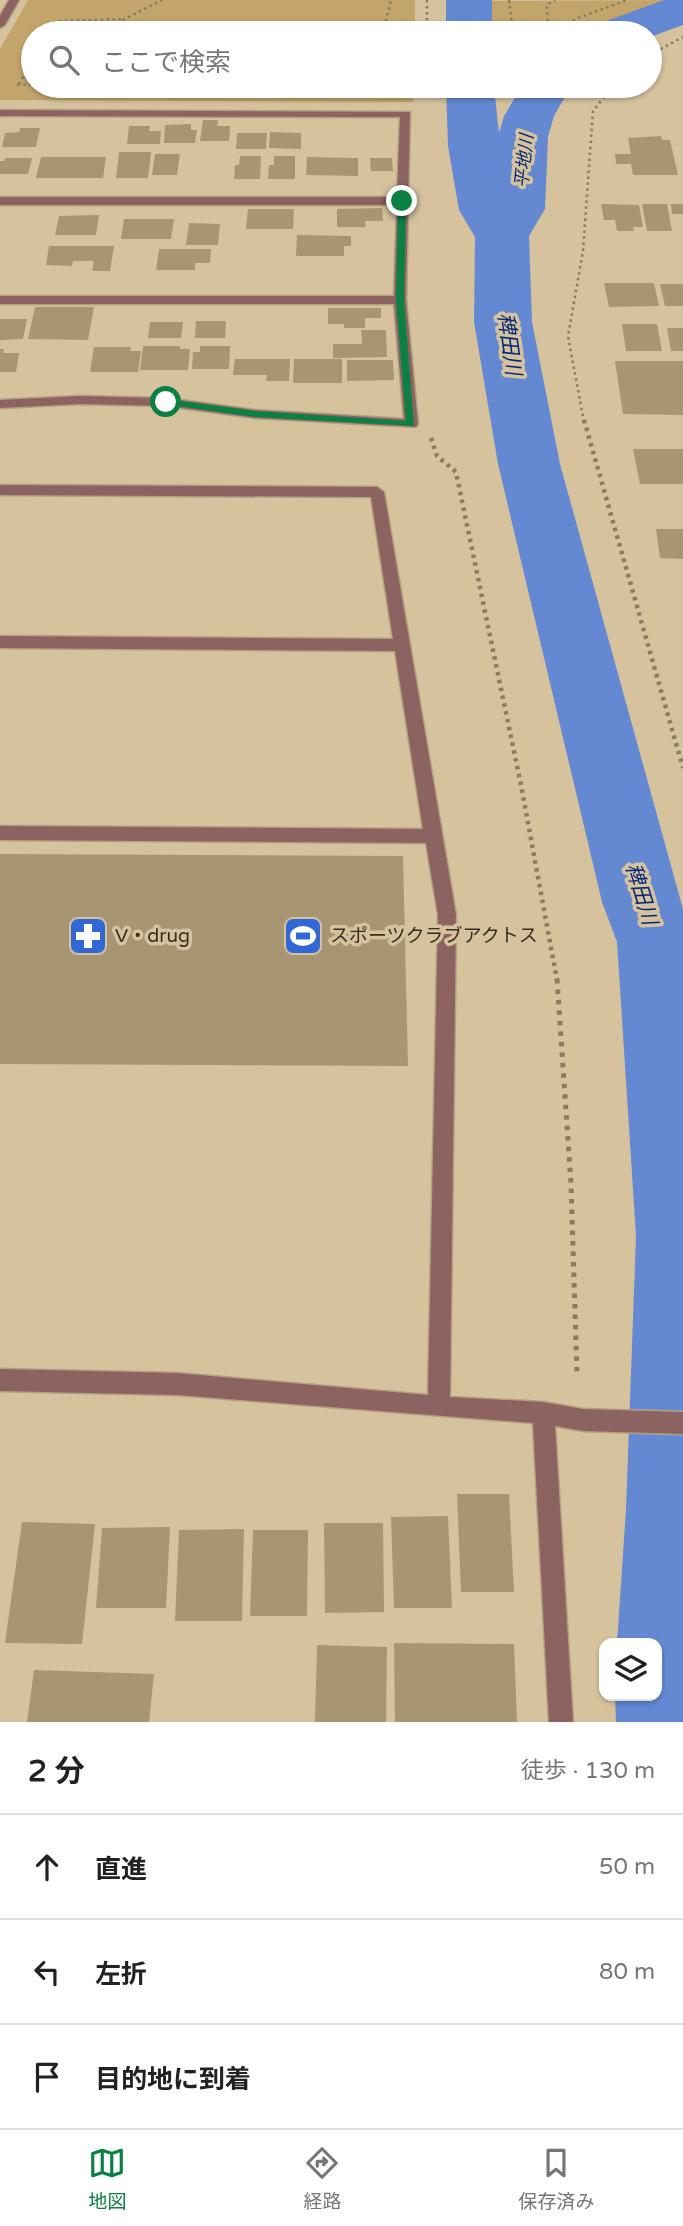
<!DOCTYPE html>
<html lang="ja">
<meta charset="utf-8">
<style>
:root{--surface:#fff;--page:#f2f2f2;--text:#222;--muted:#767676;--line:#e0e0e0;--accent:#0b8043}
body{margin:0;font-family:"Varela Round","Noto Sans JP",sans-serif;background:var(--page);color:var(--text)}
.controls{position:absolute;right:21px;bottom:21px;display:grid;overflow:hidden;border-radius:14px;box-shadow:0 2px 5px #0004}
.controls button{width:63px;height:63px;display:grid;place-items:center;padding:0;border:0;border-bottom:2px solid var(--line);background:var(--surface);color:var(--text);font:35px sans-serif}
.stop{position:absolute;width:21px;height:21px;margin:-16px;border:5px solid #0b8043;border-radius:50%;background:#fff}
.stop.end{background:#0b8043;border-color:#fff;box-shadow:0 2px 7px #0008}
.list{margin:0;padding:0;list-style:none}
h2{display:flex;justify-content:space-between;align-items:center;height:91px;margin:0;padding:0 28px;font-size:30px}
h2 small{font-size:23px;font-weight:400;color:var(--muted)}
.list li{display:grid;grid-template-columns:46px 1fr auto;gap:21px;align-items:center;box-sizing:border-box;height:105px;padding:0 28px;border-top:2px solid var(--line)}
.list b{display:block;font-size:26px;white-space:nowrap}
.list em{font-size:23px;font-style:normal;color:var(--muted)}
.icon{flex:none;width:38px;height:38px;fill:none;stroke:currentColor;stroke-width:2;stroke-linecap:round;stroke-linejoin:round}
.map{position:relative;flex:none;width:683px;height:1722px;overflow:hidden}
.search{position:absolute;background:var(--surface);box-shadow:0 2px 5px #0004;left:21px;right:21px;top:21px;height:77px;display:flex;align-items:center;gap:18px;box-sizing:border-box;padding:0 24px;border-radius:38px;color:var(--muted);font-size:26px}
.sheet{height:406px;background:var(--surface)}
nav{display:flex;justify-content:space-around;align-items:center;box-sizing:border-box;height:98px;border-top:2px solid var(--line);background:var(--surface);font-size:19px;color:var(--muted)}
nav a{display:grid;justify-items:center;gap:4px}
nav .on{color:var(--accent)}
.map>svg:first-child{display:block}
</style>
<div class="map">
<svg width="683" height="1722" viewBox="0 0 683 1722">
<rect width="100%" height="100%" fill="#d6c39e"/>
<g fill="#c3a56b">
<polygon points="28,0 415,0 415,33 33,33 33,86 414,86 413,102 0,100 0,49"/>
<polygon points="679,0 680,4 606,33 485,33 484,1"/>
</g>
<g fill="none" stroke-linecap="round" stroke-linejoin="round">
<g fill="#6489d2" fill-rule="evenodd">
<rect x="446" y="0" width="46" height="33"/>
<polygon points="664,0 683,0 683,25 650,37 650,33 594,33 601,23"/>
<polygon points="446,86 494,86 499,133 504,116 522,86 571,86 554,116 548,137 545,209 529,236 532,322 560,464 683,909 683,1722 616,1722 615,1696 657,1696 657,1643 617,1643 626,1509 636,1236 617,942 602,902 498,464 474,322 475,237 459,210 448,146"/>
</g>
</g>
<g fill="#a89572">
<polygon points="203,120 218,120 217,126 230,126 229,141 200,141"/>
<polygon points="191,124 191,130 197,130 195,143 164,143 165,125"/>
<polygon points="129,126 150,126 149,131 161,131 160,144 127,144"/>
<polygon points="20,128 40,128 36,147 2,147 5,133 19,132"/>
<polygon points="270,132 301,133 301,149 269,148"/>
<polygon points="237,133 267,133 266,149 236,149"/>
<polygon points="661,136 662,140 670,140 678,175 633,175 631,164 616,164 615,154 631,154 628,138"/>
<polygon points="119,152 151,152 148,178 116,178"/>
<polygon points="155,154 180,154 177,175 152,175"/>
<polygon points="240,156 261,156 260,179 234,179 235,165 239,165"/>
<polygon points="274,156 295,156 295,179 268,179 269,165 274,165"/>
<polygon points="41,157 106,157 103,178 36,178"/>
<polygon points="307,157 358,158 358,176 306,175"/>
<polygon points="5,158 32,158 28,174 0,174 0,161 4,161"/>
<polygon points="370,158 392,158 393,171 371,171"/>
<polygon points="601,204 639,205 643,227 633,227 634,231 617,231 615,220 604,220"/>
<polygon points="642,204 667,204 672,231 647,231"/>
<polygon points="671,204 683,204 683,214 672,214"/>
<polygon points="382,208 383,221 365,221 366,227 337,227 337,209"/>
<polygon points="248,209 294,209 293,229 246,229"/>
<polygon points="99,215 96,235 55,235 59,216"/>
<polygon points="124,219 174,219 171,239 121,239"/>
<polygon points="189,223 220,224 218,245 186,245"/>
<polygon points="297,235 351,236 351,246 344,246 344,256 296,256"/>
<polygon points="49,246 114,246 110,271 92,271 94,261 73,261 72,266 46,265"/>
<polygon points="159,249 211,249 210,263 195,263 195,270 156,270"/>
<polygon points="604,283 654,283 659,306 609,307"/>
<polygon points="660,284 683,284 683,306 665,306"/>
<polygon points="35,307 94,307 88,340 28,339"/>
<polygon points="328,308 381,308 381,318 365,318 365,328 344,328 344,324 328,324"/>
<polygon points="0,319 27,319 23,339 0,340"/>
<polygon points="196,321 226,321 225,338 195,338"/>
<polygon points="150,322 183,322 181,338 148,338"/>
<polygon points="622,324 657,324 662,351 626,351"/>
<polygon points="667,328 683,328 683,351 671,351"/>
<polygon points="361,330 386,330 387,357 333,358 333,344 362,344"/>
<polygon points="143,346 180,346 180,349 190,349 188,370 140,370"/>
<polygon points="200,346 230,346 229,369 192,369 193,352 200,352"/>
<polygon points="94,347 131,347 130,351 141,351 138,372 90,372"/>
<polygon points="0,349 4,349 3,353 19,353 16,372 0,372"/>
<polygon points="235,359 290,359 289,381 266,381 267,375 233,375"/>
<polygon points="294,359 342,359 342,383 293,383"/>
<polygon points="347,360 393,360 394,380 347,381"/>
<polygon points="615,361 683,361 683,415 623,414"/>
<polygon points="633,449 683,449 683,484 640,484"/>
<polygon points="656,529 683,529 683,559 660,558"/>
<polygon points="0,854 403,856 408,1066 0,1064"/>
<polygon points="457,1494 509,1494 514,1592 461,1592"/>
<polygon points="448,1516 452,1608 394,1608 391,1517"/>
<polygon points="22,1522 95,1524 82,1644 5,1643"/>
<polygon points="324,1523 383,1523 384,1612 325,1613"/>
<polygon points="170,1527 166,1608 96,1608 102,1528"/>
<polygon points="244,1529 242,1621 175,1621 179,1530"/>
<polygon points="253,1530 308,1530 307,1616 250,1616"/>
<polygon points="394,1643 514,1644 517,1722 395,1722"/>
<polygon points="317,1645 387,1647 386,1722 315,1722"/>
<polygon points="34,1670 154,1674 149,1722 27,1722"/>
</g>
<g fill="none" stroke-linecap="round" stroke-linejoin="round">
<defs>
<g id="minor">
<polygon points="9,0 19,0 5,25 0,28 0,16"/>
<polygon points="0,110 410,112 406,300 418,424 416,427 255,418 166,406 80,404 0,408 0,400 80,396 166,398 255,410 404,419 394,304 0,304 0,296 394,296 397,205 0,205 0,197 397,197 400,117 0,116"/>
<polygon points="0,485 377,487 384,492 456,915 450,1397 543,1402 583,1409 683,1412 683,1434 583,1431 555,1426 573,1722 549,1722 533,1423 177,1395 0,1391 0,1369 177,1373 428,1395 438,915 426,843 0,840 0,826 423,829 395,651 0,648 0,636 393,639 371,497 0,495"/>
</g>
</defs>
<use href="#minor" stroke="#b3a282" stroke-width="3"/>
<g stroke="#897c61" stroke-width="2.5" stroke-dasharray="2.5 3.5" stroke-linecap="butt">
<polyline points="427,0 427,33"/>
<polyline points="509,0 513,33"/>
<polyline points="512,26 548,26"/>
<polyline points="47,33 51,24 60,21 123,19"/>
<polyline points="103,33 107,28 162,0"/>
<polyline points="387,33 385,25 391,0"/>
<polyline points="548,33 547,5 555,0"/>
<polyline points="552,33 578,18 627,0"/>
<polyline points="650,55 683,37"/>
<polyline points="19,84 33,61"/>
<polyline points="17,85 33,84"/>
<polyline points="584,422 568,336 583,251 593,111 613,86"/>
</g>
<g stroke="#897c61" stroke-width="4.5" stroke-dasharray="3.5 4.5" stroke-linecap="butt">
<polyline points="584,420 683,768"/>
<polyline points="431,438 437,456 456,472 521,785 557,980"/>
</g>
<polyline stroke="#897c61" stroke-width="5" stroke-dasharray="4.5 6" stroke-linecap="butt" points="557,979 571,1184 577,1374"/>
<use href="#minor" fill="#8c6361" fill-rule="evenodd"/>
</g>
<polygon fill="#0b8043" points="402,199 406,201 404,300 414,426 255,417 163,404 163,400 166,399 255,411 406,421 396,300 398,201"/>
<defs>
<symbol id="pharmacy-square" viewBox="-11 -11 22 22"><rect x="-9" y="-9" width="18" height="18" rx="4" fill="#3267d6" stroke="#d6c39e"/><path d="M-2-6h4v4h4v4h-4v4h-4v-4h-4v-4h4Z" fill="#fff"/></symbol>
<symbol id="stadium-square" viewBox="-11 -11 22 22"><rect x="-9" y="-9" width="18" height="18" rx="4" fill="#3267d6" stroke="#d6c39e"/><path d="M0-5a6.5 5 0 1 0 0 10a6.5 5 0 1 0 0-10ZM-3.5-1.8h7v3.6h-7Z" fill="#fff"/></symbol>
</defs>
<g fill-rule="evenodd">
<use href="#pharmacy-square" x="66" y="914" width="44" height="44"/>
<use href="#stadium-square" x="281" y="914" width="44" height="44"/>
</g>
<g text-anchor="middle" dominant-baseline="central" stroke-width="7" stroke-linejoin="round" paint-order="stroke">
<g font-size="18" font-style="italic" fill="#04297c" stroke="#d6c39e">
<text transform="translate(524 161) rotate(-84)">平地川</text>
</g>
<g font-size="19" fill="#362f20" stroke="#d6c39e" text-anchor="start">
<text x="115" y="936">V・drug</text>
<text x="330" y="936">スポーツクラブアクトス</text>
</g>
<g font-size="21" font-style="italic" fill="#04297c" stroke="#d6c39e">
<text transform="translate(509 344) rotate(82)">稗田川</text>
<text transform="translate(641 894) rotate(73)">稗田川</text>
</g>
</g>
</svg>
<div class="controls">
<button><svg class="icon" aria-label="layers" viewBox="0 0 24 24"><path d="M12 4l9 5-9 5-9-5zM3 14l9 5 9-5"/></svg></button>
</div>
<div class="stop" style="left:166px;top:402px"></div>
<div class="stop end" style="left:402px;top:201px"></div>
<div class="search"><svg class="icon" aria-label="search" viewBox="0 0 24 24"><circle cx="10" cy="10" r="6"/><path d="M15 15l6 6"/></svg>ここで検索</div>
</div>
<section class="sheet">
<h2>2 分<small>徒歩 · 130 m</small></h2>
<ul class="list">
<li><svg class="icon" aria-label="ahead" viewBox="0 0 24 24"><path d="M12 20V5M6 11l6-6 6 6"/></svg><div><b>直進</b></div><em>50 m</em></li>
<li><svg class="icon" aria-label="left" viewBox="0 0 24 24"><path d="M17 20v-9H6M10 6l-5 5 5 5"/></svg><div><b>左折</b></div><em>80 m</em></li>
<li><svg class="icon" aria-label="arrive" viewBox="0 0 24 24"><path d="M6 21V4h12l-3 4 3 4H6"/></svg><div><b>目的地に到着</b></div></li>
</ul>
</section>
<nav>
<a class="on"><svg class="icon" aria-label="map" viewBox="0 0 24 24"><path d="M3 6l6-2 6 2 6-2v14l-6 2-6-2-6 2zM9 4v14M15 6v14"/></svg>地図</a>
<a><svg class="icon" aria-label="directions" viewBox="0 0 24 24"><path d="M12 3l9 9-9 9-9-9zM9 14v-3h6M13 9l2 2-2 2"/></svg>経路</a>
<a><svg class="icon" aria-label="saved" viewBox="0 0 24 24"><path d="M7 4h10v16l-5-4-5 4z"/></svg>保存済み</a>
</nav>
